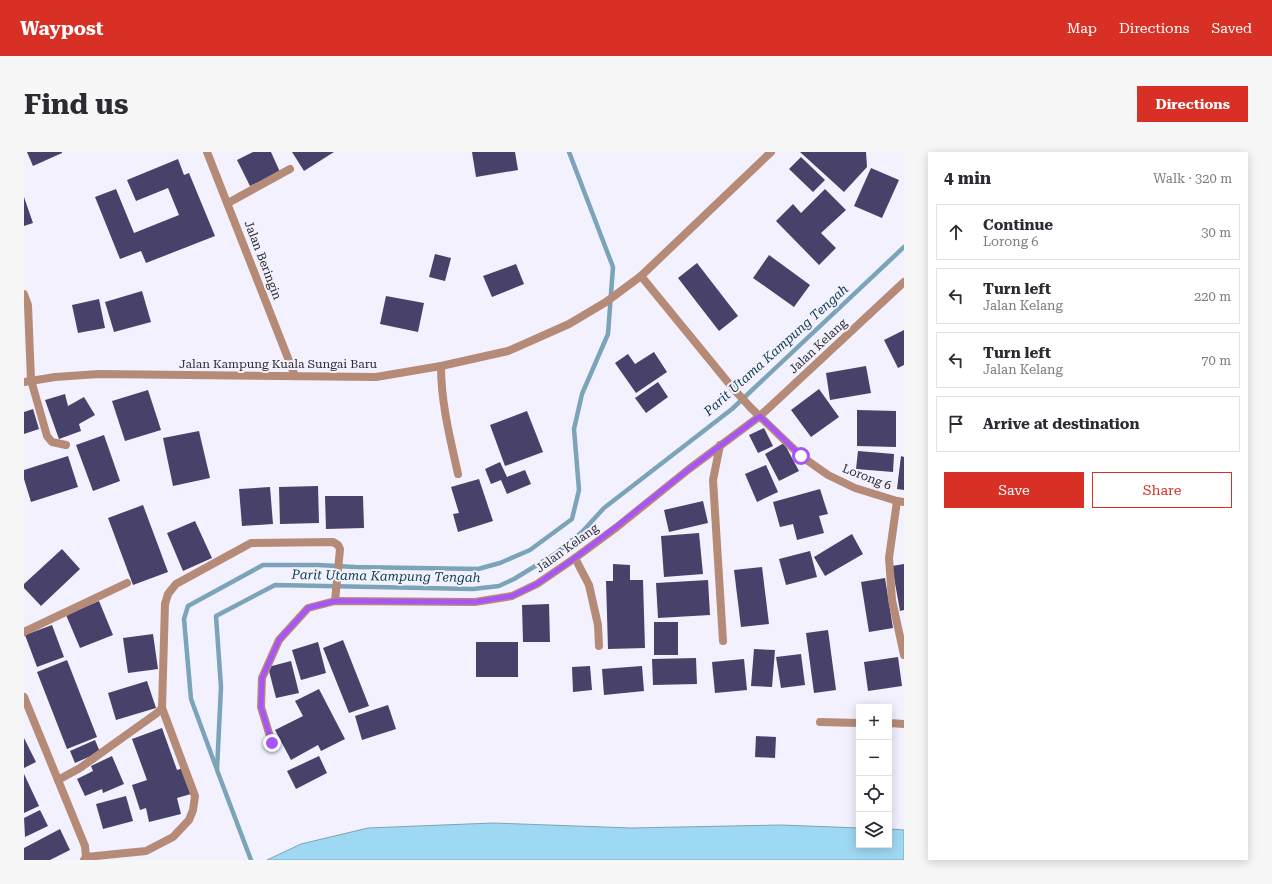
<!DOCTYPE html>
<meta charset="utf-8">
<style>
:root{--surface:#fff;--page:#f7f7f7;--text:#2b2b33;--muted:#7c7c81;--line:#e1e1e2;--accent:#d93025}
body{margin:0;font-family:"Roboto Serif",serif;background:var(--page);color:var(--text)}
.controls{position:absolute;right:12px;bottom:12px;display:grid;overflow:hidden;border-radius:0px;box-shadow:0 2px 10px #0003}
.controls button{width:36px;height:36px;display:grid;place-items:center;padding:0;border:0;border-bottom:1px solid var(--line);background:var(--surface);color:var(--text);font:20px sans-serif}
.stop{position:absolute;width:12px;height:12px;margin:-9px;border:3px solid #a855f7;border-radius:50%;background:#fff}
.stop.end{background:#a855f7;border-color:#fff;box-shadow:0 1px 4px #0008}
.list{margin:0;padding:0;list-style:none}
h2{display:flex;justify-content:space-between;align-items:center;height:52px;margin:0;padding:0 16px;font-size:17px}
h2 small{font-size:13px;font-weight:400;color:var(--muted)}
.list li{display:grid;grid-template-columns:26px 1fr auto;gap:12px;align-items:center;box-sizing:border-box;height:56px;margin:0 8px 8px;padding:0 8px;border:1px solid var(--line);border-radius:0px}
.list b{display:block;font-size:15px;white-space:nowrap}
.list p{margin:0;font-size:13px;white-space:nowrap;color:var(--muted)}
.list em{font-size:13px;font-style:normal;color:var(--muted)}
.actions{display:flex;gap:8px;padding:12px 16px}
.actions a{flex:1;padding:9px 0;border:1px solid var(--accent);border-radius:0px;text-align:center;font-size:14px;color:var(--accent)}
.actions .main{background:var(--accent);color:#fff}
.icon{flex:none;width:22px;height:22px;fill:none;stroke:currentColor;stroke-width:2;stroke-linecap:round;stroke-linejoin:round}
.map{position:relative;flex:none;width:880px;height:708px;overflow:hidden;border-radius:0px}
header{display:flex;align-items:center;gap:24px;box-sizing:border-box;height:56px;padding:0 20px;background:var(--accent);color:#fff}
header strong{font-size:19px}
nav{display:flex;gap:22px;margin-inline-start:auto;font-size:14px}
.intro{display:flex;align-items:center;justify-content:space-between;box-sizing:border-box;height:96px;padding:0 24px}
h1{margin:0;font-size:28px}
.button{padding:10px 18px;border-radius:0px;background:var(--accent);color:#fff;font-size:14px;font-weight:700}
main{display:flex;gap:24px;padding:0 24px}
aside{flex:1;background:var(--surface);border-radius:0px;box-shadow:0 2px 10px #0003}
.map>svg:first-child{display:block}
</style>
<header>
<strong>Waypost</strong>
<nav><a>Map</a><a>Directions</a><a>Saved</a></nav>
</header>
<div class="intro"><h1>Find us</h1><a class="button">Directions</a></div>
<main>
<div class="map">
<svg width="880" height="708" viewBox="0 0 880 708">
<rect width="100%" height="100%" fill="#f2f1fd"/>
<polygon fill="#9fd8f2" stroke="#7ca4b8" points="469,671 607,676 757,673 835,676 835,693 865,693 865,677 880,678 880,708 243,708 277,692 344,676"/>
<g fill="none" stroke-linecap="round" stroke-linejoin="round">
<g stroke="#7ca4b8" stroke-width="4.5">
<polyline points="192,615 167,547 160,467 164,454 239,413 294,413 331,415 454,417 476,411 506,398 548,367 555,338 550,277 558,242 584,182 589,115 545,0"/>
<polyline points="227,708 193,618 197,535 192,464 251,433 449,437 475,434 490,427 531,402 558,380 580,356 708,257 880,95"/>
</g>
</g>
<g fill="#48416a">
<polygon points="3,0 38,0 38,1 9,14"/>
<polygon points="229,0 247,0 256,20 226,34 213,8"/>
<polygon points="268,0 310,0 280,19"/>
<polygon points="448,0 491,0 494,18 452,25"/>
<polygon points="776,0 842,0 843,15 820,40"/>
<polygon points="777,5 801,28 789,40 765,17"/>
<polygon points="154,7 160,23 165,21 191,84 122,111 117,99 96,107 71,45 92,37 110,81 155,63 144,36 112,49 103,28"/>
<polygon points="847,16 875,28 858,66 830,54"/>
<polygon points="801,37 822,58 797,81 812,96 795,113 752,69 769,52 777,61"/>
<polygon points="0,45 9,71 0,74"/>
<polygon points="411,102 427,106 421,129 405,125"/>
<polygon points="745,103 786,133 770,155 729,126"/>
<polygon points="673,111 714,164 695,179 654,126"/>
<polygon points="492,112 500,132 468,145 459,124"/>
<polygon points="118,139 127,170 90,180 81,150"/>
<polygon points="362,144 400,151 394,180 356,172"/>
<polygon points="75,147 81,176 54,181 48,153"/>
<polygon points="880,178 880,213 874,216 860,188"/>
<polygon points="630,200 643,220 612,241 591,211 604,202 611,212"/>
<polygon points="842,214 847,241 806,248 802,221"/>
<polygon points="634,230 644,245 622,261 611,246"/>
<polygon points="795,237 815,265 787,285 767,258"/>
<polygon points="124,238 137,278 101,289 88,249"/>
<polygon points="41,242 44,254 60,245 71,263 55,272 57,279 35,287 21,248"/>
<polygon points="9,257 15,277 0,282 0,260"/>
<polygon points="833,258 872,259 872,295 833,294"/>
<polygon points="503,259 519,300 481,314 466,273"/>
<polygon points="740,276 749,294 734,301 725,283"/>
<polygon points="175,279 186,326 149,334 139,286"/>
<polygon points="80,283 96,329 69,339 52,293"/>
<polygon points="760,291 775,319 755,329 741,302"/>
<polygon points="834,299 870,302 869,320 832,317"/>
<polygon points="44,304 54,335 7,350 0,327 0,318"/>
<polygon points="877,304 880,305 880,338 873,337"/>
<polygon points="476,310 483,325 501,318 507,332 483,342 477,328 467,332 461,317"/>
<polygon points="742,313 754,340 733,350 721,322"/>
<polygon points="455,327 469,369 434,380 429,362 435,361 427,335"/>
<polygon points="294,334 295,371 256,372 255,335"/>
<polygon points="246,335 249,372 218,374 215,337"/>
<polygon points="796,337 804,362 795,364 800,381 773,388 769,372 756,375 749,350"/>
<polygon points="301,344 339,344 340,376 302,377"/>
<polygon points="679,349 684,371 645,380 640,358"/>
<polygon points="119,353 144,420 109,433 84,366"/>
<polygon points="171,369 188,406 159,419 143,381"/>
<polygon points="675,381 679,422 640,425 637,384"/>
<polygon points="828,382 839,402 801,424 790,405"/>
<polygon points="38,397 56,417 17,454 0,436 0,432"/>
<polygon points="786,399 793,425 762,433 755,407"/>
<polygon points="589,412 606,413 606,428 619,428 621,496 584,497 582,429 589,429"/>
<polygon points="880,412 880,458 876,459 868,414"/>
<polygon points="738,415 745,472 717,475 710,418"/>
<polygon points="861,426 869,476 845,480 837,430"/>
<polygon points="684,428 686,463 634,466 632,431"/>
<polygon points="75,449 89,483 56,496 42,463"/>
<polygon points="525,452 526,490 499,490 498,453"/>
<rect x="630" y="470" width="24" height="33"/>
<polygon points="28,473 40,505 13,515 1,483"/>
<polygon points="804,478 812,538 790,541 782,481"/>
<polygon points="129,482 134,517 104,521 99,486"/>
<polygon points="319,488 345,554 325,561 299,496"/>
<polygon points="294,490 302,521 277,528 268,498"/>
<rect x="452" y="490" width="42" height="35"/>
<polygon points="730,497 751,498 748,535 727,534"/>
<polygon points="777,502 781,533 757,536 752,505"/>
<polygon points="874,505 878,534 844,539 840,510"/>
<polygon points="672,506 673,532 629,533 628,507"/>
<polygon points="720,507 723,538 691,541 688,510"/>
<polygon points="43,508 73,585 43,597 13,520"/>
<polygon points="267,509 275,541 252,546 244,515"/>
<polygon points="566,514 568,538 549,540 548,515"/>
<polygon points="618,514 620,539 580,543 578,517"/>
<polygon points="123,529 132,556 92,568 84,541"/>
<polygon points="295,537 321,587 297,599 294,593 267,608 251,578 279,564 271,549"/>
<polygon points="364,553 372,577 338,588 331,564"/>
<polygon points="138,576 153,618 159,616 167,642 153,646 157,662 125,670 122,656 116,658 108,633 123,628 108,587"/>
<polygon points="732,584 752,585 751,606 731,605"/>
<polygon points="0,586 12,610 0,616"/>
<polygon points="71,588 76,600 51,611 46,599"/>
<polygon points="88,604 100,632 79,641 78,637 61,644 53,627 69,619 67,614"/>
<polygon points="295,604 303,621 272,637 263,619"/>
<polygon points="0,622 15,654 0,661"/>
<polygon points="102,644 109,669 79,677 72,652"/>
<polygon points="16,658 24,674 1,685 0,666"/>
<polygon points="36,677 46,698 26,708 0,708 0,696"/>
</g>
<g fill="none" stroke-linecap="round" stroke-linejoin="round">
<g stroke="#b58b78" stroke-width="8">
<polyline points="183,0 271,224"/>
<polyline points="204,51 266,17"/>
<polyline points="0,142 4,153 7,228 23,284 28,290 42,293"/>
<path d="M417,214C417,251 426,286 434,322"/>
<polyline points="696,293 689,328 699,489"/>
<polyline points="873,349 865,406 868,448 880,503"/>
<polyline points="0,480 103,431"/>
<polyline points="0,545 61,694 62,705 60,708"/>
<polyline points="34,628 56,616 133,561 138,556 141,452 144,442 152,432 227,391 309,390 314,393 316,397 311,449"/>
<polyline points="62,705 122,699 149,685 165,668 169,658 171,644 138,556"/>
</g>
<g stroke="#b58b78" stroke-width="8">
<polyline points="617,124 707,234 726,255 777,304 804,323 831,336 873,349 880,350"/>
<polyline points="551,406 565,433 574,473 575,494"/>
<polyline points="796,570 835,571"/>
<polyline points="865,571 880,572"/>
<polyline points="248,591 237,555 238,526 255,488 284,456 311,449 451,450 488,444 513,432 551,406 593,375 665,317 736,264 880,130"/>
</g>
<polyline stroke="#b58b78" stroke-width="8" points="0,230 31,225 75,222 352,225 417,214 484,199 545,172 582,150 617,124 747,0"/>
</g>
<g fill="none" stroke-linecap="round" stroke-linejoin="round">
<polyline stroke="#a855f7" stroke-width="5" points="248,591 237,555 238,526 255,488 284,456 311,449 451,450 488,444 513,432 551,406 593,374 665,317 736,264 777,304"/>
</g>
<g text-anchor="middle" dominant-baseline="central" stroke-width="4" stroke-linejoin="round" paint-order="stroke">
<g font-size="12" fill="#2b2b31" stroke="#f2f1fd">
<text transform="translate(239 108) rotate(69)">Jalan Beringin</text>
<text transform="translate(794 194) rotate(-43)">Jalan Kelang</text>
<text x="254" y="212">Jalan Kampung Kuala Sungai Baru</text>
<text transform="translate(843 325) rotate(21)">Lorong 6</text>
<text transform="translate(543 396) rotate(-36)">Jalan Kelang</text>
</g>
<g font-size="13" font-style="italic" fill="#0a3c4f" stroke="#f2f1fd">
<text transform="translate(752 198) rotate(-42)">Parit Utama Kampung Tengah</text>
<text transform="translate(362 424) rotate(1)">Parit Utama Kampung Tengah</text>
</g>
</g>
</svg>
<div class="controls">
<button>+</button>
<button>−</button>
<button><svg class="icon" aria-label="locate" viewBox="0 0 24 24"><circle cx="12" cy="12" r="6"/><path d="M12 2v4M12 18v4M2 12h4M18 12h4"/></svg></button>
<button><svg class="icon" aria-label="layers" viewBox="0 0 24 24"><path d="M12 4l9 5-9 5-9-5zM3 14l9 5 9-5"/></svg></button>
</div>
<div class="stop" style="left:777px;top:304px"></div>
<div class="stop end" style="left:248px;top:591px"></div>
</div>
<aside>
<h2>4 min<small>Walk · 320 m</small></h2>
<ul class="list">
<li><svg class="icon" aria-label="ahead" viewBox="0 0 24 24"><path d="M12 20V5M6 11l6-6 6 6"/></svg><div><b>Continue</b><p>Lorong 6</p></div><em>30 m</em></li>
<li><svg class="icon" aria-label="left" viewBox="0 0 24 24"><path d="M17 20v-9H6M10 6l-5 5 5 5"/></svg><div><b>Turn left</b><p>Jalan Kelang</p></div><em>220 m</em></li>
<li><svg class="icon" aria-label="left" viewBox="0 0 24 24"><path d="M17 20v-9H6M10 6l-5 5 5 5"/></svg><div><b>Turn left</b><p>Jalan Kelang</p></div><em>70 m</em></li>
<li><svg class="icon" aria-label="arrive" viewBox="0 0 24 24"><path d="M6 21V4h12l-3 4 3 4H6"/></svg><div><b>Arrive at destination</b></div></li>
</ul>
<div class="actions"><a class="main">Save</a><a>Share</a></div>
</aside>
</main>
